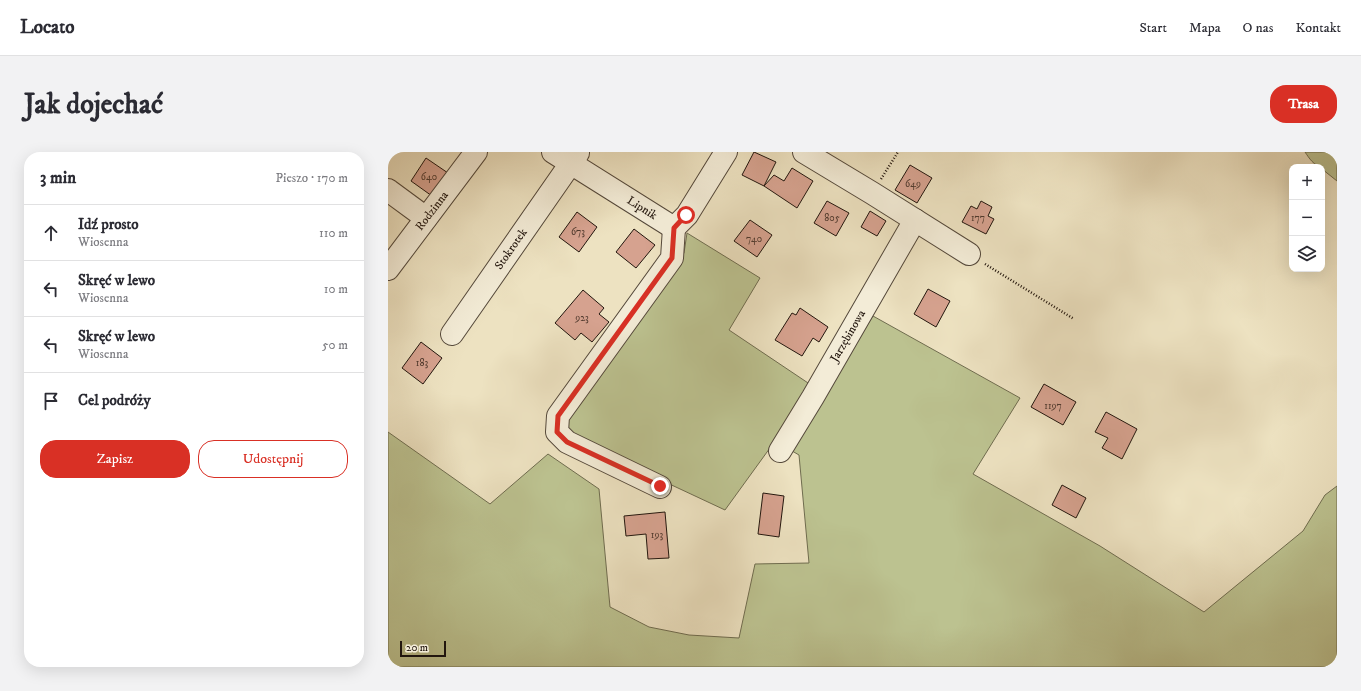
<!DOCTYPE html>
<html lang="pl">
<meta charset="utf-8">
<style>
:root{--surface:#fff;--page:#f2f2f3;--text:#2b2b33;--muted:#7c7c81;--line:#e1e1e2;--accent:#d93025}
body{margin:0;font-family:"IM FELL DW Pica",serif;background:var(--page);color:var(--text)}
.controls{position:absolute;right:12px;top:12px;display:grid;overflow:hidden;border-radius:8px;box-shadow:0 4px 16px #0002}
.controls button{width:36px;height:36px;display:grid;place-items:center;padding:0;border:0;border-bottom:1px solid var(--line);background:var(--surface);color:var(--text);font:20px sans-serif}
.scale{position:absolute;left:12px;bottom:10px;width:46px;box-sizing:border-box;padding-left:4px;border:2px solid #22160e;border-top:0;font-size:11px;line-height:14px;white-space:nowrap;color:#22160e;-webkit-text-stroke:3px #f3ecd7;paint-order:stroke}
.stop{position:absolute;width:12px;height:12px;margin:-9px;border:3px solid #d93025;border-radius:50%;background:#fff}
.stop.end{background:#d93025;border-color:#fff;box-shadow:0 1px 4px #0008}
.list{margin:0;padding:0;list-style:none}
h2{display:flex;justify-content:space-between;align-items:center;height:52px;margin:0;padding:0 16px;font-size:17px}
h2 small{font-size:13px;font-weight:400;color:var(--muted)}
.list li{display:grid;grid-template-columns:26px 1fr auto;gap:12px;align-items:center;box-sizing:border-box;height:56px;padding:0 16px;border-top:1px solid var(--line)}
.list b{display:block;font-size:15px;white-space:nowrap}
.list p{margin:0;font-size:13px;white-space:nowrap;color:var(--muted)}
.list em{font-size:13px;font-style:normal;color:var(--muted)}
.actions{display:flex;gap:8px;padding:12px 16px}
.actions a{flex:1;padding:9px 0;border:1px solid var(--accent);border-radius:16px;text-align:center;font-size:14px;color:var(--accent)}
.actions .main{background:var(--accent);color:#fff}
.icon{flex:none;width:22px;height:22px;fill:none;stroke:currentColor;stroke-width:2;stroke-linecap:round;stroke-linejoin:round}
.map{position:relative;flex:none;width:949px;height:515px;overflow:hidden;border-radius:16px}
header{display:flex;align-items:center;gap:24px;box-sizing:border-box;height:56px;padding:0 20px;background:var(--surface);border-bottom:1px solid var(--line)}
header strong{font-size:19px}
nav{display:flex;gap:22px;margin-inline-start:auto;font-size:14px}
.intro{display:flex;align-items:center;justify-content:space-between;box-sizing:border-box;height:96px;padding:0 24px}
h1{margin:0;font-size:28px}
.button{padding:10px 18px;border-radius:16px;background:var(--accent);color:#fff;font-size:14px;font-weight:700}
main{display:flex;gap:24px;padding:0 24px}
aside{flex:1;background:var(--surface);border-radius:16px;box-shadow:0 4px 16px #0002}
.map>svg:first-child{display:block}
</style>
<header>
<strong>Locato</strong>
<nav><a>Start</a><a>Mapa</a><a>O nas</a><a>Kontakt</a></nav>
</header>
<div class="intro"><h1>Jak dojechać</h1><a class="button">Trasa</a></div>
<main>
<aside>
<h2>3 min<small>Pieszo · 170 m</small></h2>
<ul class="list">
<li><svg class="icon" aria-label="ahead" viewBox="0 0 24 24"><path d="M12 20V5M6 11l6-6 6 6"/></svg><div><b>Idź prosto</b><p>Wiosenna</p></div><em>110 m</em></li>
<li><svg class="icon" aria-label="left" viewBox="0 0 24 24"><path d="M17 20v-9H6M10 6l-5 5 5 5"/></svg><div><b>Skręć w lewo</b><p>Wiosenna</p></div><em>10 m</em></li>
<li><svg class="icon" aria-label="left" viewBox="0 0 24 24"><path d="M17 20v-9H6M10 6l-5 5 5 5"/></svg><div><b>Skręć w lewo</b><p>Wiosenna</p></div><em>50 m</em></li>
<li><svg class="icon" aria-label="arrive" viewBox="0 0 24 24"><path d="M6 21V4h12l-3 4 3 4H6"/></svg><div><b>Cel podróży</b></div></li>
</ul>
<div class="actions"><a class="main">Zapisz</a><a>Udostępnij</a></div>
</aside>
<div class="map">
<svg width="949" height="515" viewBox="0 0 949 515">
<rect width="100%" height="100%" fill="#ede2c1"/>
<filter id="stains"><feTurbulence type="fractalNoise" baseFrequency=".005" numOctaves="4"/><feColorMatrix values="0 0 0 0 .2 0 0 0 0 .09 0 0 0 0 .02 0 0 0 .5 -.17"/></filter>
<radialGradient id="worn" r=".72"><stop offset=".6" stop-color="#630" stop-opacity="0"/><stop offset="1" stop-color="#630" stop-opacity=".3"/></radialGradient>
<g fill="#bcc290" stroke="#6f6c4f">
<path d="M917,0H949V29L934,17V15C926,14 921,6 917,0Z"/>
<polygon points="299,81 372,126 341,178 435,241 485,164 632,246 585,322 712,394 816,460 915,379 937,343 949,334 949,515 0,515 0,280 102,352 160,302 211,337 222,455 261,475 301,483 351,486 367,412 421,411 411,303 387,289 337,358 181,285 178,272 296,101"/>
</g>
<g fill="#d6a28f" stroke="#22160e">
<polygon points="366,0 388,10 376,34 354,23"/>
<polygon points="38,6 60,21 44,44 23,29"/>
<polygon points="522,13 544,26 529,51 507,38"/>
<polygon points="404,16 425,29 409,56 376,34 386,23 396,29"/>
<polygon points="439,49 461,61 448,84 426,71"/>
<polygon points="593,49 604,55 600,64 606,67 598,82 574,70 583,54 589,57"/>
<polygon points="482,59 498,69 489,84 473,75"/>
<polygon points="189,60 209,75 191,100 171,85"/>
<polygon points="362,68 384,83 369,105 346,89"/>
<polygon points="246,77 267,93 248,116 228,100"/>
<polygon points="540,137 562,149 548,175 526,162"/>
<polygon points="195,138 216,156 211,162 221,170 204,190 193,181 187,188 167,171"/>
<polygon points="412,156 440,175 431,190 425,186 414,204 387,188 404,161 408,163"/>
<polygon points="33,190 54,206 35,232 14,216"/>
<polygon points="656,232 688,250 675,273 643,255"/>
<polygon points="718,260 749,277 734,307 714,296 720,286 707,280"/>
<polygon points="674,333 698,346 688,366 664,353"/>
<polygon points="375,341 396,344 391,385 370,382"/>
<polygon points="277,360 281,406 260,407 258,382 238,384 236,364"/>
</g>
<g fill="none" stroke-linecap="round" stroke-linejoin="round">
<defs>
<g id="minor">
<polyline points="165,0 286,76 299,63 338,0"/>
<polyline points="416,0 484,41 581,102"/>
<polyline points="0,38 38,66"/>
<polyline points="0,117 88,0"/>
<polyline points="64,182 190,1"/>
<polyline points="392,299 425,245 527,68"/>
<polyline points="272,335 179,290 169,280 170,264 284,106 286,76"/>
</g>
</defs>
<use href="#minor" stroke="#55493b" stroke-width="24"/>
<g stroke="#22160e" stroke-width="2.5" stroke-dasharray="1 2" stroke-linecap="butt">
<polyline points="493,27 510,0"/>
<polyline points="597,112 686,167"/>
</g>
<use href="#minor" stroke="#f3ecd7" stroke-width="22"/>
</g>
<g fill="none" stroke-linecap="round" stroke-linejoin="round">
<polyline stroke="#d93025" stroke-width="5" points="272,334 179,290 169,280 170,264 284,106 286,76 298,63"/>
</g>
<g text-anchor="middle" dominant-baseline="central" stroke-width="3.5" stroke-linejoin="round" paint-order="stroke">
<g font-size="10" fill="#4f392e">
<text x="41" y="25">640</text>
<text x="525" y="32">649</text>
<text x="444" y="66">805</text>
<text x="590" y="66">177</text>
<text x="190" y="80">673</text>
<text x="366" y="87">740</text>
<text x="194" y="166">923</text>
<text x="34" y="211">183</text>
<text x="665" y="254">1197</text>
<text x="269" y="383">193</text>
</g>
<g font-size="12" fill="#22160e" stroke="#f3ecd7">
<text transform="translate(254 56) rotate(32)">Lipnik</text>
<text transform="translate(44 59) rotate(-53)">Rodzinna</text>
<text transform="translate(123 97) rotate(-55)">Stokrotek</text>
<text transform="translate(460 184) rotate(-60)">Jarzębinowa</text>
</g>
</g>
<rect width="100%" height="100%" filter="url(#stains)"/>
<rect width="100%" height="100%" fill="url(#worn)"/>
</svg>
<div class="controls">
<button>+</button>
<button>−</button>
<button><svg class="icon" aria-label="layers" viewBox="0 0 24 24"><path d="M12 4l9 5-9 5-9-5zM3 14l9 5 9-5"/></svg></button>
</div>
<div class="scale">20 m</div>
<div class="stop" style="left:298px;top:63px"></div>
<div class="stop end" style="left:272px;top:334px"></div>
</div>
</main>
